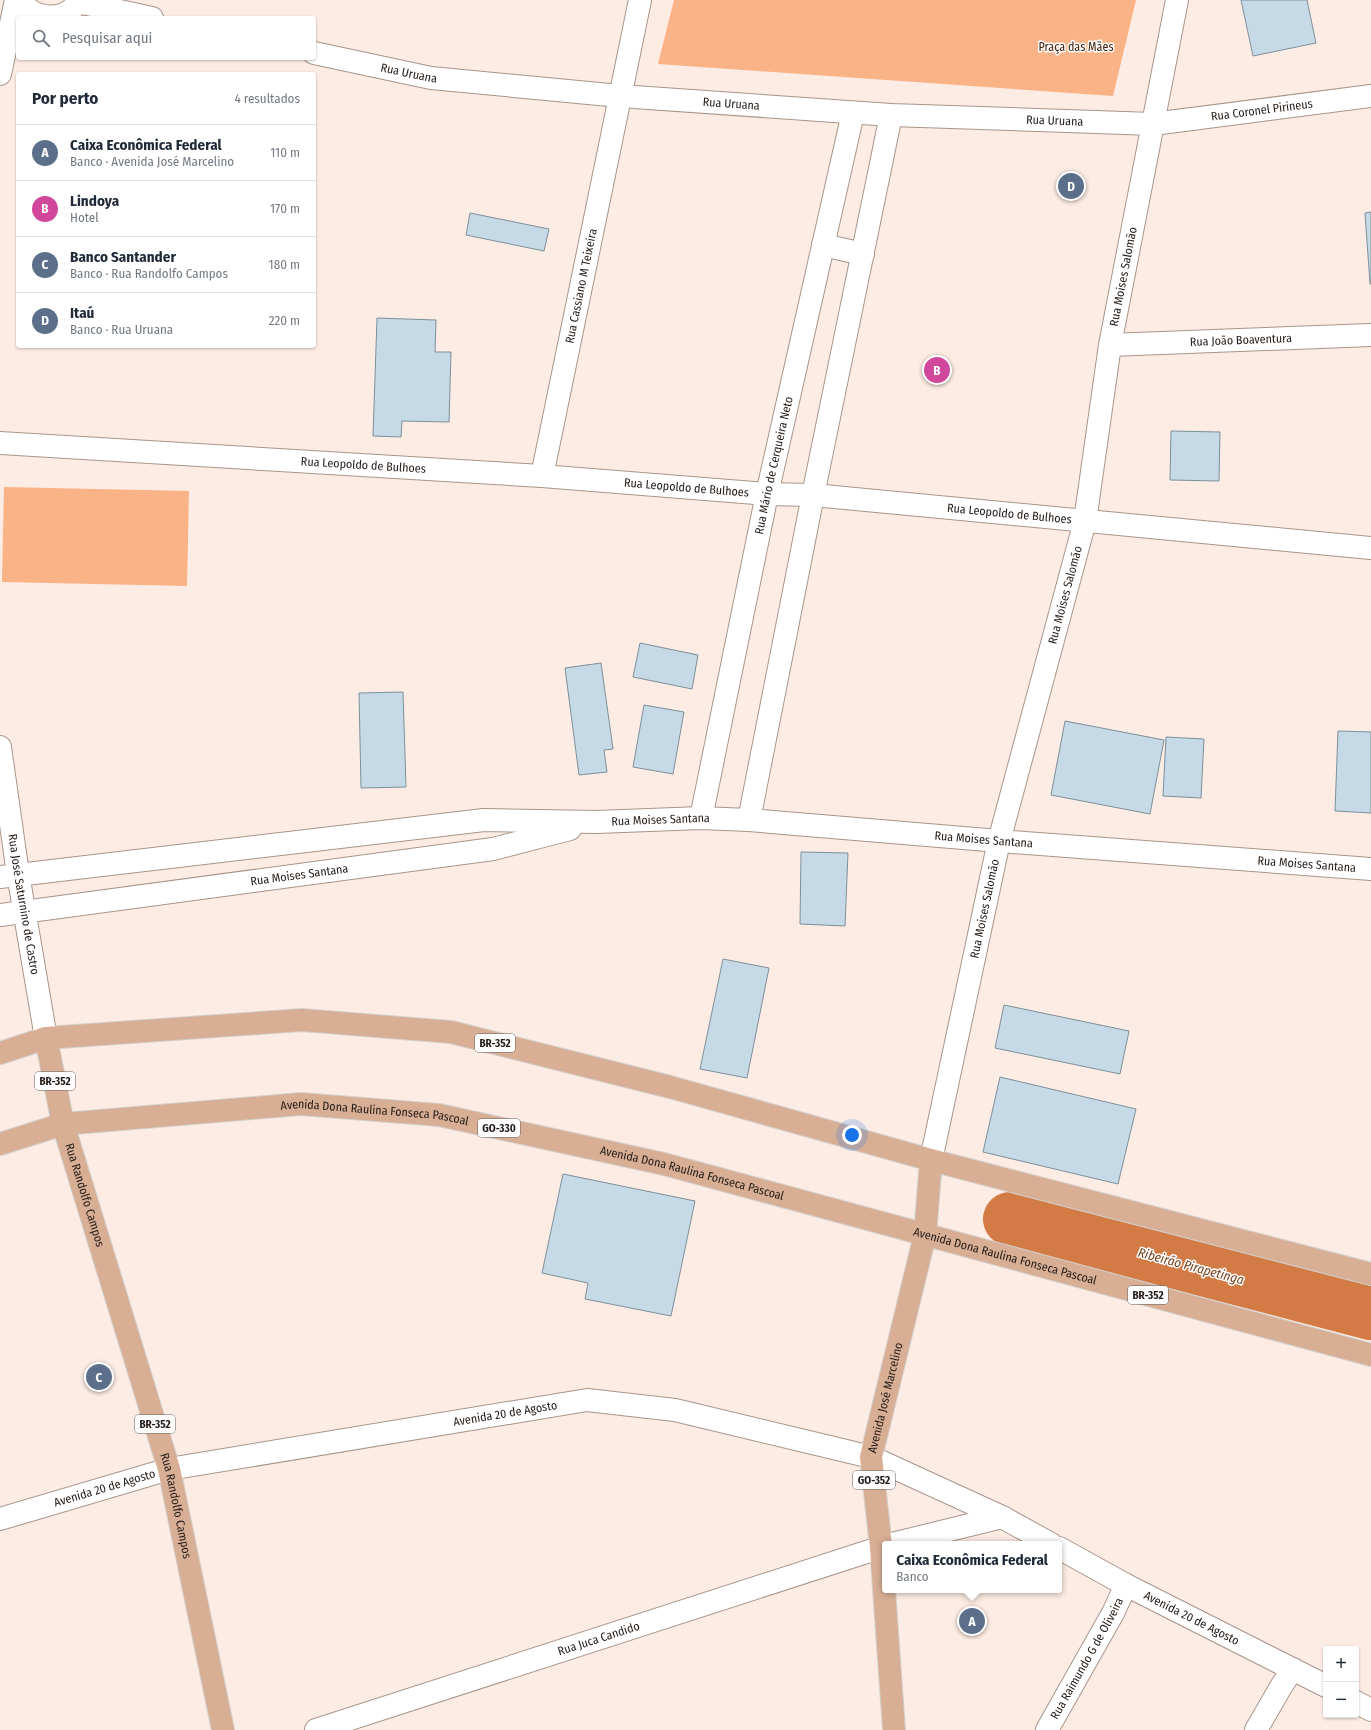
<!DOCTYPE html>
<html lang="pt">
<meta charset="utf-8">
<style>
:root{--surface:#fff;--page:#f6f6f7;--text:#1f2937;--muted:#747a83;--line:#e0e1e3;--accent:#316783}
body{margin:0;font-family:"Fira Sans Condensed",sans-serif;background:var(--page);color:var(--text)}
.controls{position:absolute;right:12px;bottom:12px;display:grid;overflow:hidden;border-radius:4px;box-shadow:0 1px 3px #0004}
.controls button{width:36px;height:36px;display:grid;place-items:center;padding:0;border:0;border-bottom:1px solid var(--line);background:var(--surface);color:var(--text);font:20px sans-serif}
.you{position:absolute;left:852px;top:1135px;width:14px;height:14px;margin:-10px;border:3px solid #fff;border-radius:50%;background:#1a73e8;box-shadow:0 0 0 6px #1a73e833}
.badge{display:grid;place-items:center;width:26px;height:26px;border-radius:50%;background:var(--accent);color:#fff;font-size:13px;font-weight:700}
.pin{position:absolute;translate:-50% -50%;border:2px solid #fff;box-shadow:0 1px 4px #0006}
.popup{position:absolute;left:882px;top:1541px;width:180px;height:52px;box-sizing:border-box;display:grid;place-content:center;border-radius:4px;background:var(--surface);filter:drop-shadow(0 1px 3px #0005);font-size:13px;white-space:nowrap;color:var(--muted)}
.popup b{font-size:15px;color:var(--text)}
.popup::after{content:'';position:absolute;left:50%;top:100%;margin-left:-8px;border:8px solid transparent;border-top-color:var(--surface)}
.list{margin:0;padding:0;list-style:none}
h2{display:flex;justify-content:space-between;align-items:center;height:52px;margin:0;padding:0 16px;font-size:17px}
h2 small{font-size:13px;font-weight:400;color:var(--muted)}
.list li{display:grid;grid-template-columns:26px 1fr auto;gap:12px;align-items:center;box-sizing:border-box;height:56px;padding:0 16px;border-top:1px solid var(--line)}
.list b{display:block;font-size:15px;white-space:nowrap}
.list p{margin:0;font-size:13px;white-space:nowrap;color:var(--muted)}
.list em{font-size:13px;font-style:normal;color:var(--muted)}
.icon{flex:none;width:22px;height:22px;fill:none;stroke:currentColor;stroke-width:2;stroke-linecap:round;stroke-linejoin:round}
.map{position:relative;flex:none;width:1371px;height:1730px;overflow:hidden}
.search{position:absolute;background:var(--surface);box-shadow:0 1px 3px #0004;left:16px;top:16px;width:300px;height:44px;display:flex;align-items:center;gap:10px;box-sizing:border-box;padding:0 14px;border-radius:4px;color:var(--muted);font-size:15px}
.panel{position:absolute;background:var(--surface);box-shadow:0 1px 3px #0004;left:16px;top:72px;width:300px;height:276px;border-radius:4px}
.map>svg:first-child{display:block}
</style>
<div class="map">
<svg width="1371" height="1730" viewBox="0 0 1371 1730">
<rect width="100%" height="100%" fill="#fdece3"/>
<g fill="#fab287">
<polygon points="674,0 1136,0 1113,96 658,64"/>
<polygon points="4,487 189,491 187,586 2,582"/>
</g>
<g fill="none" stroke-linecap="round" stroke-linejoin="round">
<polyline stroke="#d27b45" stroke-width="54" points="1010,1219 1371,1313"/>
</g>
<g fill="#c5dae6" stroke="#7c909b">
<polygon points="1241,0 1307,0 1316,43 1253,56"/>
<polygon points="1371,212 1371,284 1370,284 1365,213"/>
<polygon points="470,213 549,229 544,251 466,235"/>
<polygon points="377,318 436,320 435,352 451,352 449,422 402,421 401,437 373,436"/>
<polygon points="1171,431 1220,432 1219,481 1170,480"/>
<polygon points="640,643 698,655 692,689 633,677"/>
<polygon points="601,663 613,749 604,750 607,772 579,775 565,668"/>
<polygon points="403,692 406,787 361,788 359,693"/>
<polygon points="644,705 684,712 673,774 633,767"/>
<polygon points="1065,721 1164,740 1150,814 1051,795"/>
<polygon points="1338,731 1371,732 1371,813 1335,811"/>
<polygon points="1166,737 1204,739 1201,798 1163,796"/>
<polygon points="801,852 848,853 845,926 800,924"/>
<polygon points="723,959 769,968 747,1078 700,1069"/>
<polygon points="1004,1005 1129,1031 1120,1074 995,1048"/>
<polygon points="1000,1077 1136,1109 1118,1184 983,1152"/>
<polygon points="563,1174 695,1201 671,1316 585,1299 588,1283 542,1273"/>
</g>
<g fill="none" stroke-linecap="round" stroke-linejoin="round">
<defs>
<g id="street">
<path d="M21,0C33,21 67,23 79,0"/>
<polyline points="78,2 152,18"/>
<path id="s1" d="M314,53L431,78L620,96L891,115L1153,124L1371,96"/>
<polyline points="0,74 16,0"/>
<polyline points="823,245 863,254"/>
<path id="s2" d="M1110,345L1371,335"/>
<path id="s3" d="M0,443L542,476L767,494L813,495L1371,548"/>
<path id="s4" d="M542,476L640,0"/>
<path id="s5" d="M0,747L18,874L46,1038"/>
<path id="s6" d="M701,818L767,494L853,113"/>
<polyline points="749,820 813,495 891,115"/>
<path id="s7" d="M0,877L484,820L597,822L701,818L749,820L999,841L1371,869"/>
<path id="s8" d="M0,915L493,849L570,829"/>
<path id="s9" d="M931,1160L999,841L1085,521L1110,345L1177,0"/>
<path id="s10" d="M0,1519L169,1469L587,1400L675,1410L871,1457L1002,1517L1051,1544"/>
<polyline points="892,1544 1002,1517"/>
<path id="s11" d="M1059,1548L1126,1585L1326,1686"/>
<polyline points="1356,1702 1371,1710"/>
<path id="s12" d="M316,1730L885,1546"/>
<path id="s13" d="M1047,1730L1113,1613L1126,1585"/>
<polyline points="1256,1730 1282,1685 1293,1669"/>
</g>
<g id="primary">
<path id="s14" d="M46,1038L63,1124L169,1469L223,1730"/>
<polyline points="0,1053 46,1038 302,1020 451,1032 670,1087 931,1160 1371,1274"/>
<path id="s15" d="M0,1144L63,1124L301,1104L439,1115L664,1164L1371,1355"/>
<path id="s16" d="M894,1730L881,1547L871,1457L925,1235L931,1160"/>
</g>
</defs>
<use href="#street" stroke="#a8958a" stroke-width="24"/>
<use href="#primary" stroke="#d3d2d1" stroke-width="24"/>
<use href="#street" stroke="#fff" stroke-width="22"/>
<use href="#primary" stroke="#d8af95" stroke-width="22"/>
</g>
<g text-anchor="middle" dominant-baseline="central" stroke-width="3" stroke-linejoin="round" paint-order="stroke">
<g fill="#fdfdfd" stroke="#65605d" stroke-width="1">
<rect x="475" y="1034" width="40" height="18" rx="3"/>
<rect x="35" y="1072" width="40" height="18" rx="3"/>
<rect x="478" y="1119" width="42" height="18" rx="3"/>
<rect x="1128" y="1286" width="40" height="18" rx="3"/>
<rect x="135" y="1415" width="40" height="18" rx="3"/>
<rect x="853" y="1471" width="42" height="18" rx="3"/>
</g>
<g font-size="11" font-weight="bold" fill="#241c18">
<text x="495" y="1043">BR-352</text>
<text x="55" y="1081">BR-352</text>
<text x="499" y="1128">GO-330</text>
<text x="1148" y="1295">BR-352</text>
<text x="155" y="1424">BR-352</text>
<text x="874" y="1480">GO-352</text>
</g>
<g font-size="12" fill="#45220b" stroke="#fdfdfd">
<text x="1076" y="47">Praça das Mães</text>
</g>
<g font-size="12" fill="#241c18" stroke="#fdfdfd">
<text stroke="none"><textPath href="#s1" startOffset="97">Rua Uruana</textPath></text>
<text stroke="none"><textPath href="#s1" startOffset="421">Rua Uruana</textPath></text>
<text stroke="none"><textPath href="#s1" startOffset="953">Rua Coronel Pirineus</textPath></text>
<text stroke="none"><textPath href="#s1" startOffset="745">Rua Uruana</textPath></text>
<text stroke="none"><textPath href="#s9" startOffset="905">Rua Moises Salomão</textPath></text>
<text stroke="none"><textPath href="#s4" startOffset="194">Rua Cassiano M Teixeira</textPath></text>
<text stroke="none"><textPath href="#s2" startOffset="131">Rua João Boaventura</textPath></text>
<text stroke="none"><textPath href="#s3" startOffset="364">Rua Leopoldo de Bulhoes</textPath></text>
<text stroke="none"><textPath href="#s6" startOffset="360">Rua Mário de Cerqueira Neto</textPath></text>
<text stroke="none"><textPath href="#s3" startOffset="688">Rua Leopoldo de Bulhoes</textPath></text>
<text stroke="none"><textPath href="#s3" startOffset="1012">Rua Leopoldo de Bulhoes</textPath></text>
<text stroke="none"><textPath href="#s9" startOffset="581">Rua Moises Salomão</textPath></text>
<text stroke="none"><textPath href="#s7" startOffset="664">Rua Moises Santana</textPath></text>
<text stroke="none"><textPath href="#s7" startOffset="988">Rua Moises Santana</textPath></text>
<text stroke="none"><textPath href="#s7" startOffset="1312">Rua Moises Santana</textPath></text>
<text stroke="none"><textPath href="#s8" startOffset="302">Rua Moises Santana</textPath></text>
<text stroke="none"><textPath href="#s5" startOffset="159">Rua José Saturnino de Castro</textPath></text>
<text stroke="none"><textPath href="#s9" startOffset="257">Rua Moises Salomão</textPath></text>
<text stroke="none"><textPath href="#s15" startOffset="379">Avenida Dona Raulina Fonseca Pascoal</textPath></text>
<text stroke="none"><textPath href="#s15" startOffset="703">Avenida Dona Raulina Fonseca Pascoal</textPath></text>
<text stroke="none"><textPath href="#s14" startOffset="162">Rua Randolfo Campos</textPath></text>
<text stroke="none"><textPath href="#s15" startOffset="1027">Avenida Dona Raulina Fonseca Pascoal</textPath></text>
<text stroke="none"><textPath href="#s16" startOffset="335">Avenida José Marcelino</textPath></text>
<text stroke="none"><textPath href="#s10" startOffset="517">Avenida 20 de Agosto</textPath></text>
<text stroke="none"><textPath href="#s10" startOffset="109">Avenida 20 de Agosto</textPath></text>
<text stroke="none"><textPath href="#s14" startOffset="486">Rua Randolfo Campos</textPath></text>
<text stroke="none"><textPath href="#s11" startOffset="150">Avenida 20 de Agosto</textPath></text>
<text stroke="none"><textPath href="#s12" startOffset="297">Rua Juca Candido</textPath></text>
<text stroke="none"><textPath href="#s13" startOffset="82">Rua Raimundo G de Oliveira</textPath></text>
</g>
<g font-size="13" font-style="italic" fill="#783e17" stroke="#fdfdfd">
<text transform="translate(1191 1266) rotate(15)">Ribeirão Pirapetinga</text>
</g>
</g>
</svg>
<div class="controls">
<button>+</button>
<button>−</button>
</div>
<div class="you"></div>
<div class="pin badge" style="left:972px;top:1621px;background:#5c6f8a">A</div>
<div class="popup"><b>Caixa Econômica Federal</b>Banco</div>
<div class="pin badge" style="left:937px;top:370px;background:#d1479c">B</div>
<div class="pin badge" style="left:99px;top:1377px;background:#5c6f8a">C</div>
<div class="pin badge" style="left:1071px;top:186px;background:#5c6f8a">D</div>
<div class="search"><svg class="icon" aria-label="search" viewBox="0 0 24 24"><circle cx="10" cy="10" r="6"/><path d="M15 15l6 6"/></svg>Pesquisar aqui</div>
<section class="panel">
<h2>Por perto<small>4 resultados</small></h2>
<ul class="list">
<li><span class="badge" style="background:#5c6f8a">A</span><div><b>Caixa Econômica Federal</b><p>Banco · Avenida José Marcelino</p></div><em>110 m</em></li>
<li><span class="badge" style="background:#d1479c">B</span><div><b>Lindoya</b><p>Hotel</p></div><em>170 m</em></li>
<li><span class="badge" style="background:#5c6f8a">C</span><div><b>Banco Santander</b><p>Banco · Rua Randolfo Campos</p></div><em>180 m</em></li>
<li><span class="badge" style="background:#5c6f8a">D</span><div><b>Itaú</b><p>Banco · Rua Uruana</p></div><em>220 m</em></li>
</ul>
</section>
</div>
